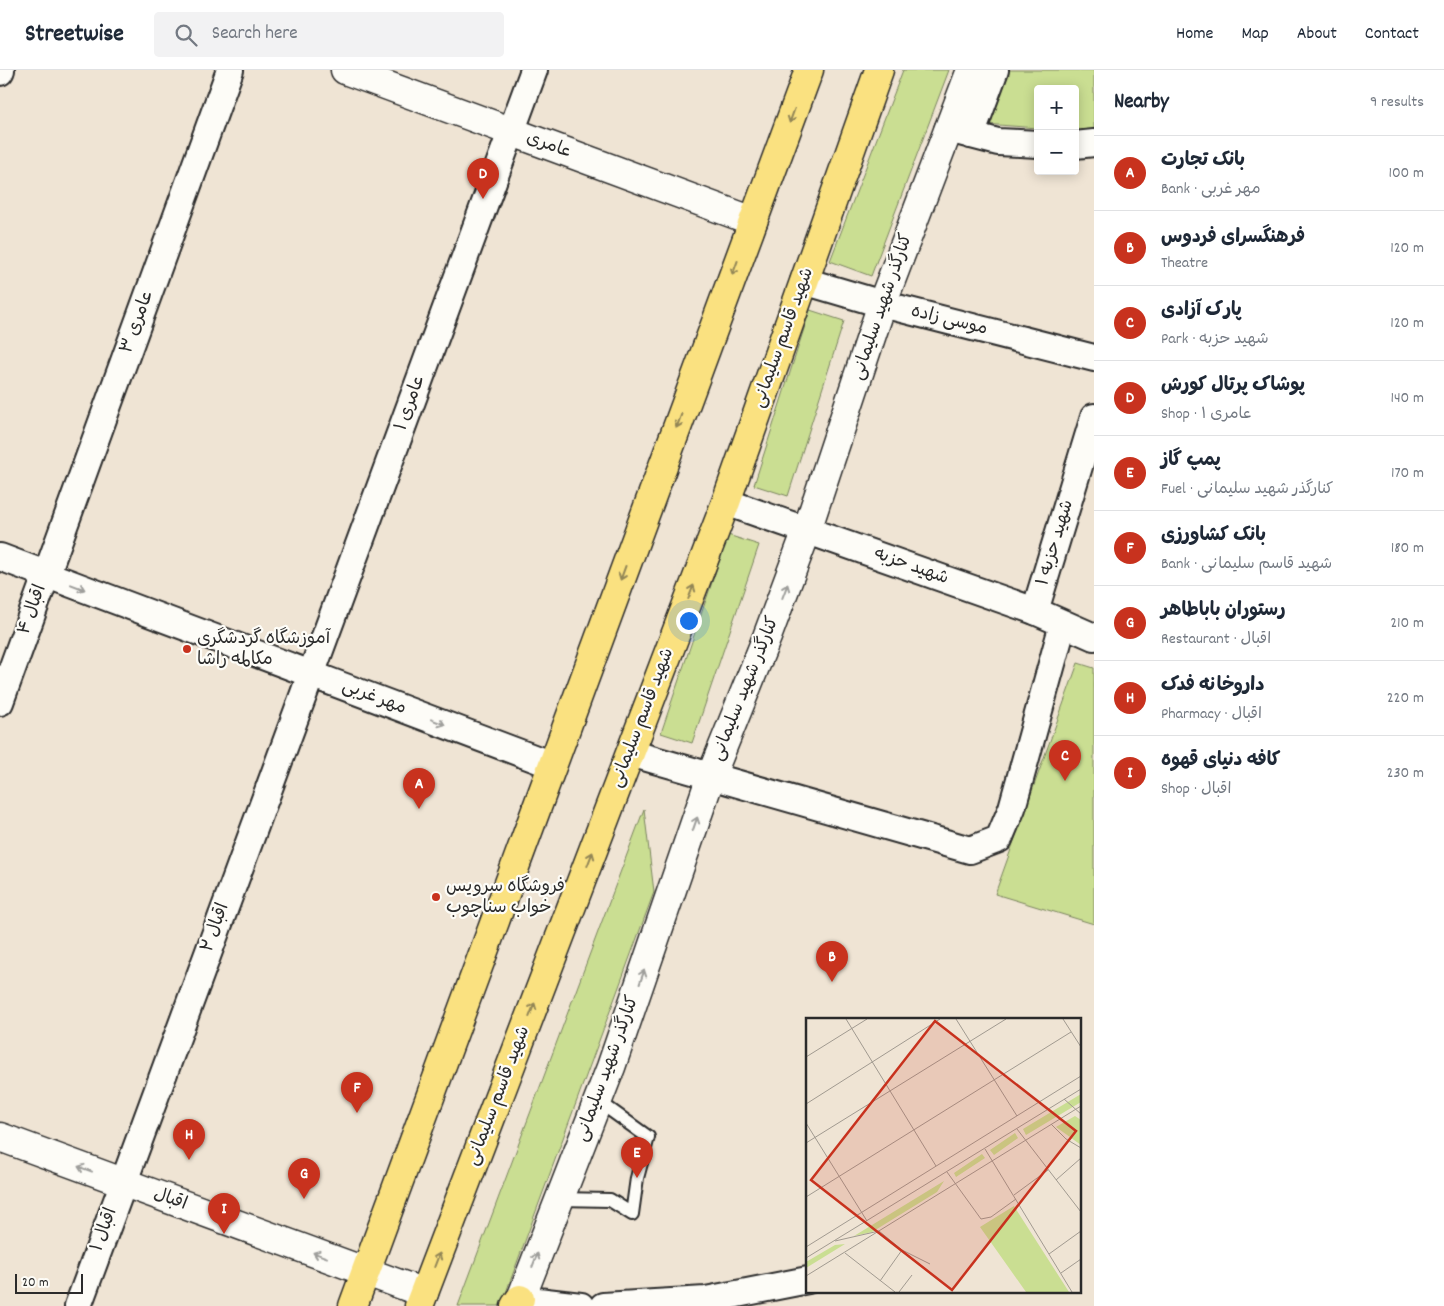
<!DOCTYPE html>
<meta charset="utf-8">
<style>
:root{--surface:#fff;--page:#f2f2f3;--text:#1f2937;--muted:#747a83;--line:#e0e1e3;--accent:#c8321e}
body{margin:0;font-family:Dekko,"Playpen Sans Arabic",sans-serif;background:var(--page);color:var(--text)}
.controls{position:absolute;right:15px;top:15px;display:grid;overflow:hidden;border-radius:5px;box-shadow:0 2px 12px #0003}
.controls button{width:45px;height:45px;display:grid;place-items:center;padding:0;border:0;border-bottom:1px solid var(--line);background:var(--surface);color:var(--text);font:25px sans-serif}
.scale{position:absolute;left:15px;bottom:12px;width:68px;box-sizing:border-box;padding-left:5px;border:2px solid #2b2b2b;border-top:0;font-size:14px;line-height:18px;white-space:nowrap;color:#2b2b2b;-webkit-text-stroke:4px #fdfcf7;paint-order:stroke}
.you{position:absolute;left:688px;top:550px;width:18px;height:18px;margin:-12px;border:4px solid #fff;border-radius:50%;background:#1a73e8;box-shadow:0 0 0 8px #1a73e833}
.badge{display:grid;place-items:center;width:32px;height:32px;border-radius:50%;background:var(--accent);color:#fff;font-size:16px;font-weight:700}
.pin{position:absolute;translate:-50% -41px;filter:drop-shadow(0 1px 2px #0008)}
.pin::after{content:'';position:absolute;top:26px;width:18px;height:15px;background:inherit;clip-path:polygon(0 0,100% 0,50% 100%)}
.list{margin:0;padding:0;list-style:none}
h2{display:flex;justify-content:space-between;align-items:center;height:65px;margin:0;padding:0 20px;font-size:21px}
h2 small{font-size:16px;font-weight:400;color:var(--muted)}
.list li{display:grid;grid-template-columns:32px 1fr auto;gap:15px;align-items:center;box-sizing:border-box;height:75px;padding:0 20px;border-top:1px solid var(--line)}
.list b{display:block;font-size:19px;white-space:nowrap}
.list p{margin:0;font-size:16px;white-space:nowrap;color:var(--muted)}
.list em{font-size:16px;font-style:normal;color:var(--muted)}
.icon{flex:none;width:28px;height:28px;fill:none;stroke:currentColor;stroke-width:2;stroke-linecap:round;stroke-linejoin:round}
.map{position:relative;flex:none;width:1094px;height:1236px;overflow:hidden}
header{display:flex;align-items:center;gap:30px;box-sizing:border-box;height:70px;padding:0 25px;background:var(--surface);border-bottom:1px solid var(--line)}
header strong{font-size:24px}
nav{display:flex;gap:28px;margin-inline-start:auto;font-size:18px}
.search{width:350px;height:45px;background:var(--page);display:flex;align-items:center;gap:12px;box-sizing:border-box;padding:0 18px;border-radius:5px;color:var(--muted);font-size:19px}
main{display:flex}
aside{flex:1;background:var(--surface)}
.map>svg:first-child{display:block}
</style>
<header>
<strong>Streetwise</strong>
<div class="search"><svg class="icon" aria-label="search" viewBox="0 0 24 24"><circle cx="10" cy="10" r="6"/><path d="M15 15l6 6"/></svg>Search here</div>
<nav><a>Home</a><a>Map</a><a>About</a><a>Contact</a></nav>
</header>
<main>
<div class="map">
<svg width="1094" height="1236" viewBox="0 0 1094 1236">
<rect width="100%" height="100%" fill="#efe4d4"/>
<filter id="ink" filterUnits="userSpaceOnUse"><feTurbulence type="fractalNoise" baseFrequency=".02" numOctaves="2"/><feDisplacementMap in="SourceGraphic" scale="10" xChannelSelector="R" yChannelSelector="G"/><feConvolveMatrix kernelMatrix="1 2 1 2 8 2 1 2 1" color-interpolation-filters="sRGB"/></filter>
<g filter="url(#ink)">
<g fill="#cade92" stroke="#7a845e">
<polygon points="903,0 949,0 871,206 830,191"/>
<polygon points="1007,0 1094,0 1094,61 1075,61 1075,19 1038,19 1038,58 985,54"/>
<polygon points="810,240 844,251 788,426 754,415"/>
<polygon points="728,465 759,475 692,673 661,663"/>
<polygon points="1078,593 1094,598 1094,854 995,824"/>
<polygon points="644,739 654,822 501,1236 458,1236"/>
</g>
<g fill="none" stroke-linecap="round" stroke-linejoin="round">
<defs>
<polyline id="service" points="559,1129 610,1130 632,1144 637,1108 648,1067 598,1031"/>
<g id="minor">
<polyline points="0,2 1,0"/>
<polyline points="948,59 998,72 1038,74"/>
<polyline points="971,65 995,0"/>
<polyline points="1075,75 1094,73"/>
<polyline points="804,211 882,234 1094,288"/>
<polyline points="726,432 1035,541 1094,567"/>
<polyline points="0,487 552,695"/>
<polyline points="1035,541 1094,347"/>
<polyline points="0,632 230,0"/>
<polyline points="630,683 970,780 999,769 1012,738 1063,554"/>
<polyline points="520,1229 581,1236"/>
<polyline points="78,1236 534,0"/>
<polyline points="603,1236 706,1230 808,1210"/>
</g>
<polyline id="tertiary" points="518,1236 611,997 711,706 767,567 807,460 882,234 971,0"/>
<g id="secondary">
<polyline points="345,0 753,151"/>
<polyline points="0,1067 424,1223"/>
</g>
<g id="trunk">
<polyline points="353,1236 809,0"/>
<polyline points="419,1236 726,432 879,0"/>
<polyline points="515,1236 520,1229"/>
</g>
</defs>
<use href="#service" stroke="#2b2b2b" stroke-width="16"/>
<use href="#minor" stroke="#2b2b2b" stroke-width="30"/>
<use href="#tertiary" stroke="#2b2b2b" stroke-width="31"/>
<use href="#secondary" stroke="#2b2b2b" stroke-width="31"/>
<use href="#trunk" stroke="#2b2b2b" stroke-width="31"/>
<use href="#service" stroke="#fdfcf7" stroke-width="12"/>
<use href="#minor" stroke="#fdfcf7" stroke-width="26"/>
<use href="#tertiary" stroke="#fdfcf7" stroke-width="28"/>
<use href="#secondary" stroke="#fdfcf7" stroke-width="28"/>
<use href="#trunk" stroke="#fae180" stroke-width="28"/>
</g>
<defs><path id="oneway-shaft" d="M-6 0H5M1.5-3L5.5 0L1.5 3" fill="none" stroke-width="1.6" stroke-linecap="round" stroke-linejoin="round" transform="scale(1.25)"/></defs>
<g stroke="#928656">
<use href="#oneway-shaft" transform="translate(792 46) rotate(110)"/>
<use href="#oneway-shaft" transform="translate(735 198) rotate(110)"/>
<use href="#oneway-shaft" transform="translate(679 351) rotate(110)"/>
<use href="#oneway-shaft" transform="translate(623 503) rotate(110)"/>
<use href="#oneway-shaft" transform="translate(691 522) rotate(-69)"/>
<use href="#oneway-shaft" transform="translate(590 789) rotate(-69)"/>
<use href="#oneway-shaft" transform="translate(532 940) rotate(-69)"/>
<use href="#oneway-shaft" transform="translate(437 1190) rotate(-69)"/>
</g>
<g stroke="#9e9e9b">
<use href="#oneway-shaft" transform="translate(78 517) rotate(21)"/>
<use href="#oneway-shaft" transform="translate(785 521) rotate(-69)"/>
<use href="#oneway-shaft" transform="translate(438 652) rotate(21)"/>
<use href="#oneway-shaft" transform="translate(695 754) rotate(-71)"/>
<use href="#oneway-shaft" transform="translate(642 907) rotate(-71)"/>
<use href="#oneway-shaft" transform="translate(85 1099) rotate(-160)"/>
<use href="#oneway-shaft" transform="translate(320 1185) rotate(-160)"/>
<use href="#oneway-shaft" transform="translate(535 1190) rotate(-69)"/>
</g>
</g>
<g fill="#c8321e" stroke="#fdfcf7" stroke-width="2">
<circle cx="187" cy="579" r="5"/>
<circle cx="436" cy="827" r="5"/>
</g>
<g text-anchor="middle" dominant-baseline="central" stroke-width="4.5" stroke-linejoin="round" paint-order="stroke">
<g font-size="18" fill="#2b2b2b" stroke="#fdfcf7">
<text transform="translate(549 76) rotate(20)">عامری</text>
<text transform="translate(883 237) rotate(-71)">کنارگذر شهید سلیمانی</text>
<text transform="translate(949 251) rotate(14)">موسی زاده</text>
<text transform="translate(138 252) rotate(-70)">عامری ۳</text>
<text transform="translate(784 268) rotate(-70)">شهید قاسم سلیمانی</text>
<text transform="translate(411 333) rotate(-70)">عامری ۱</text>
<text transform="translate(1056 473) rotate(-73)">شهید حزبه ۱</text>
<text transform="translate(911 497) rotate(20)">شهید حزبه</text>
<text transform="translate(33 540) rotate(-70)">اقبال ۴</text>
<text transform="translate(746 619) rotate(-68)">کنارگذر شهید سلیمانی</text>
<text transform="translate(374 628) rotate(21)">مهر غربی</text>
<text transform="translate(643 648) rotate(-69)">شهید قاسم سلیمانی</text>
<text transform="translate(216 858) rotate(-70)">اقبال ۲</text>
<text transform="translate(608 999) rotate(-70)">کنارگذر شهید سلیمانی</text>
<text transform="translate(499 1026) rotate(-69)">شهید قاسم سلیمانی</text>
<text transform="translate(170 1130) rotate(20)">اقبال</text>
<text transform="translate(105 1160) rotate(-70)">اقبال ۱</text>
</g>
<g font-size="18" fill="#2b2b2b" stroke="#fdfcf7" text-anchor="start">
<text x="197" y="569">آموزشگاه گردشگری<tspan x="197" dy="21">مکالمه راشا</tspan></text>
<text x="446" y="817">فروشگاه سرویس<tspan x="446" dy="21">خواب سناچوب</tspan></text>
</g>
</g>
<g transform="translate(806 948)">
<rect width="275" height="275" fill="#efe4d4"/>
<path d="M275,76V84L220,117L217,111ZM269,98L275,102V127L250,109ZM209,115L212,120L188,137L184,132ZM176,136L179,140L150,159L148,155ZM138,163L131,174L66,214L48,218ZM208,188L263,274H220L174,209ZM39,226L0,250V244L29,227Z" fill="#cade92"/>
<path fill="none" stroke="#a19a90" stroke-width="1" d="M40,1L130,148M150,1L211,98M257,1L275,29M0,39L61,1M258,81L275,96M0,86L134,1M0,105L61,203M245,106L260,121L275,130M211,111L275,194M0,125L200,1M179,131L266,274M141,154L175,201L185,199L210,181M250,162L275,140M208,177L242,152M0,179L265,14M73,213L96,232L124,246M29,223L73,213M0,229L275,58M39,235L89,274M243,236L275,213M0,240L275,71M255,255L275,241M0,258L275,88M74,263L96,232M93,274L106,257"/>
<path fill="#c8321e" fill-opacity="0.15" stroke="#c8321e" stroke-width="2.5" d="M129,3L270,113L146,272L5,162Z"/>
<rect width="275" height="275" fill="none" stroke="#2b2b2b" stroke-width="2.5"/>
</g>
</svg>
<div class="controls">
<button>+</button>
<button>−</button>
</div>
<div class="scale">20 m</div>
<div class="you"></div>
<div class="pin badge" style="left:419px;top:739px">A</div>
<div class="pin badge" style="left:832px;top:912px">B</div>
<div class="pin badge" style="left:1065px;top:711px">C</div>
<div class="pin badge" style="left:483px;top:129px">D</div>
<div class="pin badge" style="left:637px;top:1108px">E</div>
<div class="pin badge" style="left:357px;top:1043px">F</div>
<div class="pin badge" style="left:304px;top:1129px">G</div>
<div class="pin badge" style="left:189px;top:1090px">H</div>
<div class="pin badge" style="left:224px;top:1164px">I</div>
</div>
<aside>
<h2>Nearby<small>9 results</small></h2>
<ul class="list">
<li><span class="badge">A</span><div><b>بانک تجارت</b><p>Bank · مهر غربی</p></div><em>100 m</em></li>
<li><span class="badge">B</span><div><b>فرهنگسرای فردوس</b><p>Theatre</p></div><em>120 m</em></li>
<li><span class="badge">C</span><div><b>پارک آزادی</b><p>Park · شهید حزبه</p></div><em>120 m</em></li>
<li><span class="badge">D</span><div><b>پوشاک پرتال کورش</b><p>Shop · عامری ۱</p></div><em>140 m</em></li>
<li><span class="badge">E</span><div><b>پمپ گاز</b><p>Fuel · کنارگذر شهید سلیمانی</p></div><em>170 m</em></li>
<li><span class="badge">F</span><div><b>بانک کشاورزی</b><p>Bank · شهید قاسم سلیمانی</p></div><em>180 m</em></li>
<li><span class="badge">G</span><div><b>رستوران باباطاهر</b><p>Restaurant · اقبال</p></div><em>210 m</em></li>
<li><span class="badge">H</span><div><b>داروخانه فدک</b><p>Pharmacy · اقبال</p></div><em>220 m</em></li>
<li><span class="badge">I</span><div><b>کافه دنیای قهوه</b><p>Shop · اقبال</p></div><em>230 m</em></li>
</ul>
</aside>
</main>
